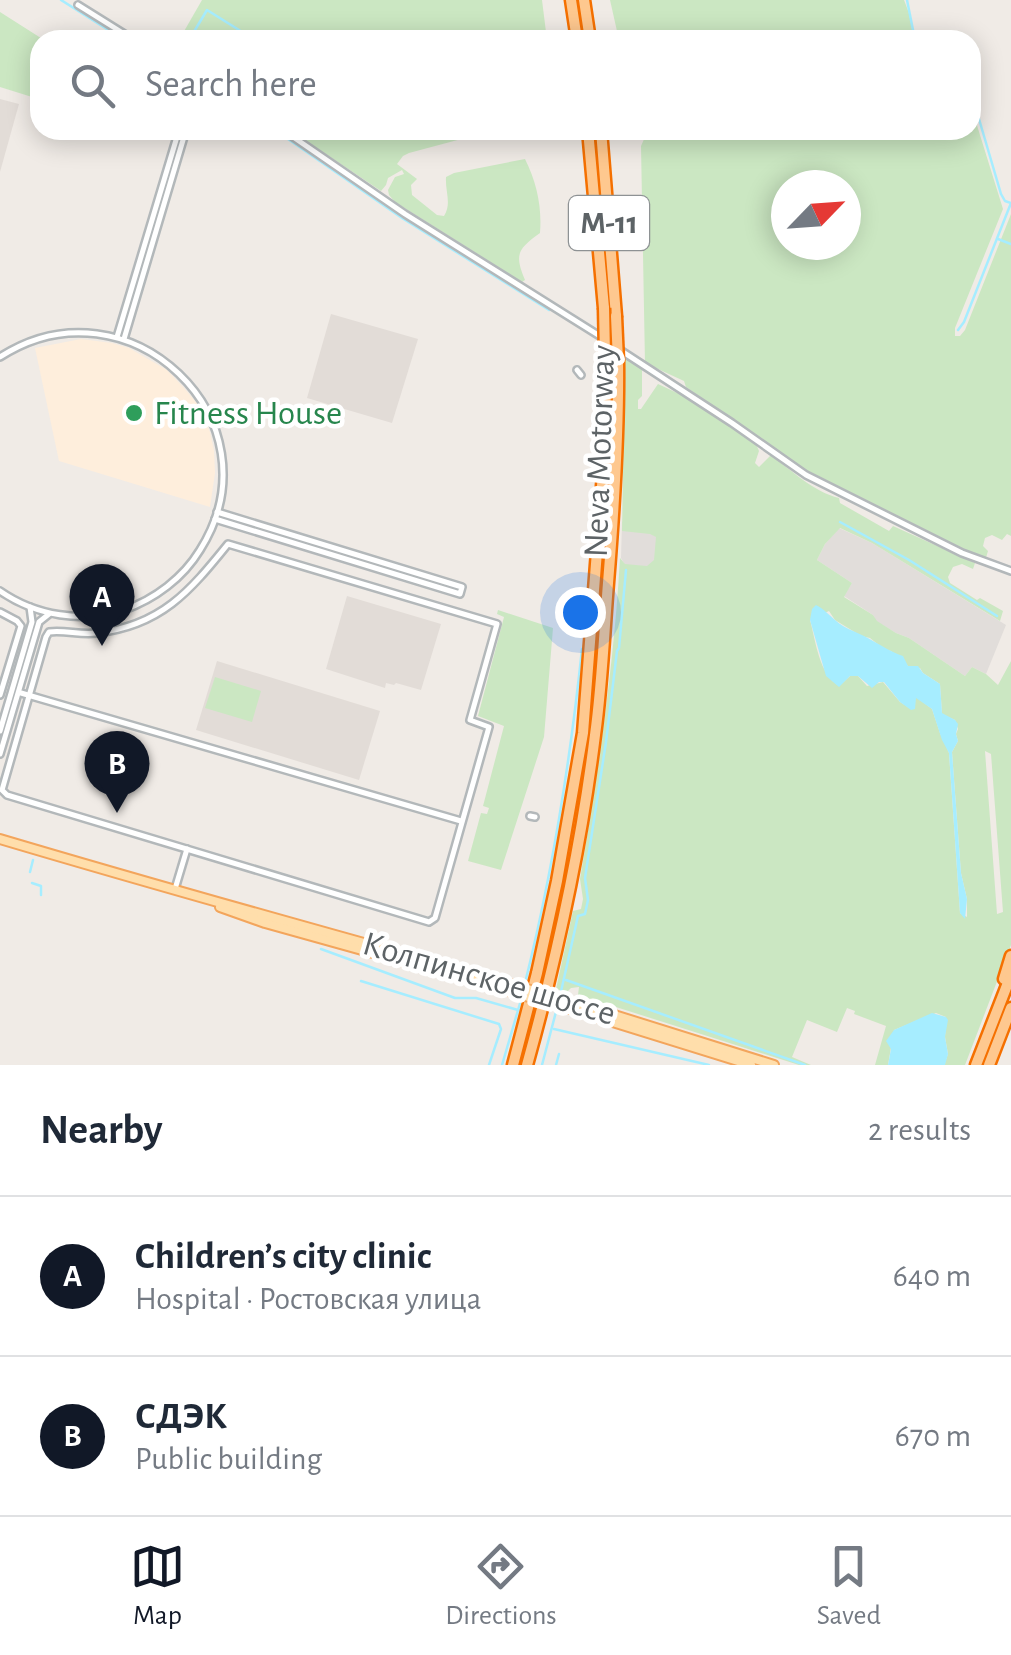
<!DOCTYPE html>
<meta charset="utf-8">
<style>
:root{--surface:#fff;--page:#f6f6f7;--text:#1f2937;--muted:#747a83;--line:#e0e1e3;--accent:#111827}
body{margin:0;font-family:"Alegreya Sans",sans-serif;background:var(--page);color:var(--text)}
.compass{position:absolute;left:771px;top:170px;width:90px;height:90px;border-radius:50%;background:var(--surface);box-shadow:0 5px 25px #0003;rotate:65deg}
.you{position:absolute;left:580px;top:612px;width:35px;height:35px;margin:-25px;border:8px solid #fff;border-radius:50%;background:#1a73e8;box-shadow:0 0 0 15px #1a73e833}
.badge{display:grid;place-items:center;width:65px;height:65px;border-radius:50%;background:var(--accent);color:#fff;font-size:32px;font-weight:700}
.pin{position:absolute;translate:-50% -82px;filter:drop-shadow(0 2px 5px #0008)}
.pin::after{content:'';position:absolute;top:52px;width:35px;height:30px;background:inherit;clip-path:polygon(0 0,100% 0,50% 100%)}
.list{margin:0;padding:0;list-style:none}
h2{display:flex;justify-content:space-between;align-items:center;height:130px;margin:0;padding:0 40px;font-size:42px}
h2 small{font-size:32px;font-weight:400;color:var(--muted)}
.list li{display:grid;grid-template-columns:65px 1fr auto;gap:30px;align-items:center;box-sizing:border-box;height:160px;padding:0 40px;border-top:2px solid var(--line)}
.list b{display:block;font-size:38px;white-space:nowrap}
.list p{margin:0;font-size:32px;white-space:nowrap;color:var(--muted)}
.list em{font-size:32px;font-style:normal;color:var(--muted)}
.icon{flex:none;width:55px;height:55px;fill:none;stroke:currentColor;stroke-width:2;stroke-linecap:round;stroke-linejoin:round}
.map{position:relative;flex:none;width:1011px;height:1065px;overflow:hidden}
.search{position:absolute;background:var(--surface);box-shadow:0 5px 25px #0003;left:30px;right:30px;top:30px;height:110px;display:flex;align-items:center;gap:25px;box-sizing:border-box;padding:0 35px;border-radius:30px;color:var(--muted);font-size:38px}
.sheet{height:450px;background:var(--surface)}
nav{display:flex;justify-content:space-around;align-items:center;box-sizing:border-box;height:140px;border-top:2px solid var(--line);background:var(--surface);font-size:28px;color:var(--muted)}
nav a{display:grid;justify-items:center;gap:5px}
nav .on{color:var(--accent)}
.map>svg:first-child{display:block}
</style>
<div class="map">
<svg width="1011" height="1065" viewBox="0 0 1011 1065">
<rect width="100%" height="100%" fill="#f0ebe6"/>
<polygon fill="#feeedc" points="81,339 112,343 129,348 167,370 185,389 199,406 210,432 214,451 215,473 210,507 59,461 35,348"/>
<g fill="#e1ddda">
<polygon points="642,508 676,568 625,565 621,558 622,522"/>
<polygon points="839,528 872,543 1006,625 986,674 972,667 965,676 909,638 896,633 876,621 873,615 844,596 852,583 817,560 825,544"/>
</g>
<g fill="#e2dcd7">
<polygon points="0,99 19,104 0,172"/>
<polygon points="331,314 418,339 392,423 307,398"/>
<polygon points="347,596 441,624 421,690 396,683 394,685 386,683 385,688 326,669"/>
<polygon points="217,661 380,711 359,780 196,730"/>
</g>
<g fill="#cbe7c2" fill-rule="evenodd">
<polygon points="202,0 542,0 547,40 179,40"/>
<polygon points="610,0 904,0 909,13 914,40 619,40"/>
<polygon points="0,12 44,40 40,40 40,87 32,97 0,87"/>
<path d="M975,119L1003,209L955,328V336H960L965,330L1011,214V536L1007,534L1002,540L992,535L985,538L983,546L988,551L985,561L807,472L686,387L684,381L645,363L641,146L645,137L644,130H971V120ZM786,185H846V245H786Z"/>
<path d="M290,130H495L409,153L403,156L397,164L417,179L411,185L412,195L437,215L444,216C452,204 445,191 446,177L454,173L525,159C537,183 542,207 540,233C518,249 514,254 525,280L522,282L395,202L389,195L388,190L395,177L404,174L402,170L388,178L386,185L381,191Z"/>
<path d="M625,358L642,367V396L638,400V409H641L658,384L688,398L756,444L759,451L755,463L759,467L771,455C792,471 814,492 839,498L840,503L889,531L893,526L975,563L973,569L962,564L953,567L948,577L950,583L977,600L980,598L1003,611L1000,621L872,543L840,528L825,544L817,560L852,583L844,597L873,615L877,621L896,633L909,638L965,676L972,667L986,674L998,685L1011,661V945L965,1065H944L948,1054L945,1037L946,1017L936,1013L894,1030L888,1065H875L886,1026L854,1014L855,1011L847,1008L837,1032L807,1020L792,1057L811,1065H799L578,995L579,987L571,988L567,992L556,989L573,911L581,909L583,899L580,879C598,772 614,666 620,558L625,564L647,566L654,560L656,537L650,534L622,531ZM829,611L835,620L861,636L870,638L885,650L891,651L908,666L920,668L923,673L940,684L942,714L955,720L958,729L956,734L958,741L952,752L961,873L967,899V917L960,913L949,753L940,733L932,709L916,697L908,707L900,702L883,682L867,686L858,676H850L839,686C819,674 816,642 810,620ZM985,751L991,754L1003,912L997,914Z"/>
<polygon points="498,610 553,628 544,737 501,870 468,861 481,813 487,814 489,808 483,806 504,726 478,716 504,617 497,614"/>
<polygon points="215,677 261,691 252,722 205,708"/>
</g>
<g fill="#a6edff">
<path d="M816,605C825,610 828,614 835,620C846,630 861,633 873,641C884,647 891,652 903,656L908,666H918L923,673L940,684L942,713L955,720L958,724L956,734L958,741L952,752L961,873L967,899L965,919L960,913L949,753L942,740L932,709L916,698L915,709L911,710L900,702L884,682H879L872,688L858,676H850L839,687L826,676L810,620L812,609Z"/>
<polygon points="932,1013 946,1017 948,1020 945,1037 948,1054 945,1065 888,1065 891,1049 886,1041 894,1030"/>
</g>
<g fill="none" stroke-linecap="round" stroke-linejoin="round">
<g stroke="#a6edff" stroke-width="2.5">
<polyline points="61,0 124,40"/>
<polyline points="907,0 915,40"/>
<polyline points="189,40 207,10 255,40"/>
<polyline points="275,130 402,218 549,310"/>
<polyline points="998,239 1011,244"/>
<polyline points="958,330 964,322 1011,203 1005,201 1001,194 979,119 977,117 971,118"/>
<polyline points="840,522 909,560 997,616"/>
<polyline points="30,872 33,860"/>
<polyline points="32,883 41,886 41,895"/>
<polyline points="321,949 455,998 476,998 518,1010"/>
<polyline points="566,980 805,1065"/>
<polyline points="361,981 499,1024 501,1029 489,1065"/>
<path d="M524,987C552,876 570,763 582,649"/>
<polyline points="560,996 578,916 585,914 588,900 585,878 606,742 617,651 619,648 626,570"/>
<polyline points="554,1029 709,1065"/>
<polyline points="502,1065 521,1000"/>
<polyline points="542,1065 557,1008"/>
<polyline points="556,1065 559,1054"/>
</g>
<defs>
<g id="minor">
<polyline points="78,5 134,40"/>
<polyline points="283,130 405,214 603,338"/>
<polyline points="117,337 179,130"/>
<polyline points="124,339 186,130"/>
<polyline points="620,350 732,423 806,475 962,553 1011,571"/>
<path d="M0,357C128,274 282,420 200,550C183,578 155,599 124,610C82,623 36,616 0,591"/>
<polyline points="577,370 581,375"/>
<polyline points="215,519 460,594 462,587 217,512"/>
<path d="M228,544L497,624L470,720L489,727L435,918L429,922L7,795L2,790L46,637L49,632C65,630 80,635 96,633C161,626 190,591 228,544Z"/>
<polyline points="0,612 17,621 21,626 0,695"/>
<polyline points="21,693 461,821"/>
<polyline points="0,731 32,622 30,607"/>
<polyline points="0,754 39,622 49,614"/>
<polyline points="530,816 535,817"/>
<polyline points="175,889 187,849"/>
</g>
<g id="major">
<path d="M0,839C158,886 316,930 475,974"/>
<polyline points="220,907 265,923 473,981"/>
<polyline points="576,1003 774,1065"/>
<polyline points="574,1010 751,1065"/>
</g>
<g id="highway">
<polyline points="571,0 577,40"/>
<polyline points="584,0 590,40"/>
<polyline points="588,130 604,308"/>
<polyline points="601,130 616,316"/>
<polyline points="1004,979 1011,956"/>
<polyline points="513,1065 537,973 557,881 583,733 606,434 605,354"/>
<path d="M527,1065C557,957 581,847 595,735C602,685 604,634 608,583C614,509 619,436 618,361"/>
<polyline points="976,1065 1011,975"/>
<polyline points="989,1065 1011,1008"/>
</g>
</defs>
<use href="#minor" stroke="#b3b8ba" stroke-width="10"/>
<use href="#major" stroke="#f3a55c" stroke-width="12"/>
<use href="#highway" stroke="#f57000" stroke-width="15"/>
<use href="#minor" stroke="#fff" stroke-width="5"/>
<use href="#major" stroke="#ffdeab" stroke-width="8"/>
<use href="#highway" stroke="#fec88f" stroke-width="10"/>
<defs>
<g id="major-bridge">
<polyline points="475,974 576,1003"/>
<polyline points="473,981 574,1010"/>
</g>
<g id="highway-bridge">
<polyline points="604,308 605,354"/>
<polyline points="616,316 618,361"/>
</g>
</defs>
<use href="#major-bridge" stroke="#f3a55c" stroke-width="12" stroke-linecap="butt"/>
<use href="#highway-bridge" stroke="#f57000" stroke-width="15" stroke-linecap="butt"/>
<use href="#major-bridge" stroke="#ffdeab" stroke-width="8"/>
<use href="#highway-bridge" stroke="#fec88f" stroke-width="10"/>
</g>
<circle fill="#2e9e5b" stroke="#fff" stroke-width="4" cx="134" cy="413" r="10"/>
<g text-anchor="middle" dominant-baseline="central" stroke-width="9" stroke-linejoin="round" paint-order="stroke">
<rect fill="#fff" stroke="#8e9294" stroke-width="2.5" x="569" y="196" width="80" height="54" rx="8"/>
<g font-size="32" font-weight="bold" fill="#5d6366">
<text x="609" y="223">М-11</text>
</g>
<g font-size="35" fill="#27864d" stroke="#fff" text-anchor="start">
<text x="154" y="413">Fitness House</text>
</g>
<g font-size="35" fill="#5d6366" stroke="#fff">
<text transform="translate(600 451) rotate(-88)">Neva Motorway</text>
<text transform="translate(489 979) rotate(16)">Колпинское шоссе</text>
</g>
</g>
</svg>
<svg class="compass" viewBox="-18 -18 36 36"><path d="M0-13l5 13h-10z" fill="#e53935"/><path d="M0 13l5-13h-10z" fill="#747a83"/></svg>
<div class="you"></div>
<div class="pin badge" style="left:102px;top:646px">A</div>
<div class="pin badge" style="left:117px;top:813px">B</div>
<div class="search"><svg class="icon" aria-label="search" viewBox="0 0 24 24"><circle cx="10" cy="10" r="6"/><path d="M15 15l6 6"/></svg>Search here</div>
</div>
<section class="sheet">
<h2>Nearby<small>2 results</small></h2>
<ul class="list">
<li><span class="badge">A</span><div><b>Children’s city clinic</b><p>Hospital · Ростовская улица</p></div><em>640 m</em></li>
<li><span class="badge">B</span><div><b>СДЭК</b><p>Public building</p></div><em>670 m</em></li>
</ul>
</section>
<nav>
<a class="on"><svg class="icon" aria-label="map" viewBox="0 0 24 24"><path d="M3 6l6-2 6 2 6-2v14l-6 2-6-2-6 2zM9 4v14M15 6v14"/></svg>Map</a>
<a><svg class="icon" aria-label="directions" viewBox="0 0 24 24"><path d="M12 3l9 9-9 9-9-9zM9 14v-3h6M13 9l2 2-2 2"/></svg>Directions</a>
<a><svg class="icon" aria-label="saved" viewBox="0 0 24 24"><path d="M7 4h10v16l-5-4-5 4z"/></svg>Saved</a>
</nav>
